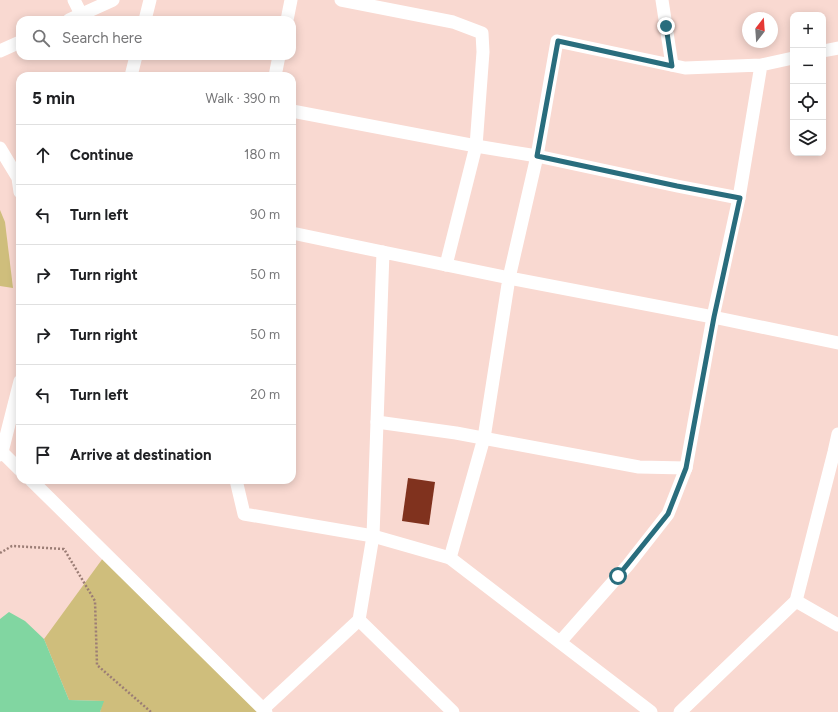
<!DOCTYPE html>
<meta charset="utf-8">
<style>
:root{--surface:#fff;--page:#f2f2f2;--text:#202124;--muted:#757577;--line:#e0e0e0}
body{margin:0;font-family:Figtree,sans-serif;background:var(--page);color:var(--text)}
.controls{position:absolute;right:12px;top:12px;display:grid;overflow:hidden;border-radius:8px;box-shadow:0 2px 10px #0003}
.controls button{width:36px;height:36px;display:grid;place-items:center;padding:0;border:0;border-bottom:1px solid var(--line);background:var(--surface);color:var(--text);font:20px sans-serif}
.compass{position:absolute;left:742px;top:12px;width:36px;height:36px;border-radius:50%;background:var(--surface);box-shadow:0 2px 10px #0003;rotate:17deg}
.stop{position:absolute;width:12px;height:12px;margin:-9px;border:3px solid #296d7d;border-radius:50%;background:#fff}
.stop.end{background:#296d7d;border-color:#fff;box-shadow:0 1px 4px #0008}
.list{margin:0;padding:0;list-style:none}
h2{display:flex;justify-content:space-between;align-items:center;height:52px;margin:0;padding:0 16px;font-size:17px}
h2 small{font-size:13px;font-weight:400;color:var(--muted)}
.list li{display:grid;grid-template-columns:26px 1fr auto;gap:12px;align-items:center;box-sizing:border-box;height:60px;padding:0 16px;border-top:1px solid var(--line)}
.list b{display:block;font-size:15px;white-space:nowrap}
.list em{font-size:13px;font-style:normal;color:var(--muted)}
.icon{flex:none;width:22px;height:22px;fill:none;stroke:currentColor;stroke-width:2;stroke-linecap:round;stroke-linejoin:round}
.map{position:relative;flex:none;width:838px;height:712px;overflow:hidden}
.search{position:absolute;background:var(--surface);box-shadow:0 2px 10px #0003;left:16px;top:16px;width:280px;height:44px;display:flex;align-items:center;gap:10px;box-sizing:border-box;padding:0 14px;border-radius:12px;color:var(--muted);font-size:15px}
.panel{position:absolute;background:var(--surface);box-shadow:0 2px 10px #0003;left:16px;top:72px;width:280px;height:412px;border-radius:12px}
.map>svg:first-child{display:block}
</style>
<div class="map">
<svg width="838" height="712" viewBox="0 0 838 712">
<rect width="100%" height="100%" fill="#f9d9d1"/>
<g fill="#cfbe7c">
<polygon points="0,210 5,222 13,288 0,286"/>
<polygon points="106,554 266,712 100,712 103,701 69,700 44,639"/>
</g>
<polygon fill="#81d6a1" points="9,612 25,621 44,639 69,700 104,701 100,712 0,712 0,619"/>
<polygon fill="#80321e" points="408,478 435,482 429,525 402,521"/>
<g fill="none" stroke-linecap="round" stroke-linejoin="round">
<polyline stroke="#9b7d75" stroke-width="2.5" stroke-dasharray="2 2" stroke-linecap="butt" points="0,553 12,546 64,549 95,601 97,665 151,712"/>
<g stroke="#fff" stroke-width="13">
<polyline points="74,0 81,14"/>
<polyline points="341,0 453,22 482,33 483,52 476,146 446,265"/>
<polyline points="662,0 672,65"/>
<polyline points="69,20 113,0"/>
<polyline points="145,20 150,0"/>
<polyline points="287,20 291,0"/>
<polyline points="0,51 20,42"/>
<polyline points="823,51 838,48"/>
<polyline points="761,65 739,198 713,317 509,278 537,156 557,41 685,68 761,65 793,58"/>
<polyline points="131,76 136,56"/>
<polyline points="275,76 279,56"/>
<polyline points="292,111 476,146 537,156 677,186 739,198"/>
<polyline points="0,148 18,178 20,192"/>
<polyline points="292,233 383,252"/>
<polyline points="377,422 456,433 639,467 686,468"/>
<polyline points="2,452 20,470"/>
<polyline points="0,455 2,452 20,381"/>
<polyline points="31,480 266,712"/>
<polyline points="236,480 244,514 373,536 450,558 651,712"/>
<polyline points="450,558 484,438 509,278 383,252 373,536 359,620 453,712"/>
<polyline points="796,601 838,625"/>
<polyline points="560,642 628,565 668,514 686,468 713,317 838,343"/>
<polyline points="263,709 359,620"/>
<polyline points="680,712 796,601 834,452 838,434"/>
</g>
</g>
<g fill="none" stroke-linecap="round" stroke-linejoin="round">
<polyline stroke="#296d7d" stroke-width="5" points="618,576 668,514 686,468 714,317 740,198 677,186 537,156 558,41 672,66 666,26"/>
</g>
</svg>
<div class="controls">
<button>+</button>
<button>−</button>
<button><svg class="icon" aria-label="locate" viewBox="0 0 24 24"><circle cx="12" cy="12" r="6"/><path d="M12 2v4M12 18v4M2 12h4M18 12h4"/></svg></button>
<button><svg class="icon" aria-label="layers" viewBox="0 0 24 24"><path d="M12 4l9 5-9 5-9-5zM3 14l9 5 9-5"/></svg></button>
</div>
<svg class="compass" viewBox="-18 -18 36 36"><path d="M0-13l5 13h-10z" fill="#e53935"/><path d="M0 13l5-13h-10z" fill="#757577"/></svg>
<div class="stop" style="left:618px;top:576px"></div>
<div class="stop end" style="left:666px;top:26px"></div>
<div class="search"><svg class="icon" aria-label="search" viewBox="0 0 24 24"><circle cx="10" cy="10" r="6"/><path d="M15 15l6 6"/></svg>Search here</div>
<section class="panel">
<h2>5 min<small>Walk · 390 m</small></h2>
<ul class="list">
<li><svg class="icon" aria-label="ahead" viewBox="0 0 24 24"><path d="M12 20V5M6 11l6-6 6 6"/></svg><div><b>Continue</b></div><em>180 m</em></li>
<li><svg class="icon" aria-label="left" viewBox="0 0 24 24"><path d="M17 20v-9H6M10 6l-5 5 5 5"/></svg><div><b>Turn left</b></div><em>90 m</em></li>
<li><svg class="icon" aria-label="right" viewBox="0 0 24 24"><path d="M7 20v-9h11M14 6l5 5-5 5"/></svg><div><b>Turn right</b></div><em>50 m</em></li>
<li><svg class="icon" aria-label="right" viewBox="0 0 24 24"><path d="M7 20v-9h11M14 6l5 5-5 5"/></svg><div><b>Turn right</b></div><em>50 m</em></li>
<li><svg class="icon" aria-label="left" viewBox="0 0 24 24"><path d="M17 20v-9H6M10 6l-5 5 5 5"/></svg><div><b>Turn left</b></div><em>20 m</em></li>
<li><svg class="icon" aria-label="arrive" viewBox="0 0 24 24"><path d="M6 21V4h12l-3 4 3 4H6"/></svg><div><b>Arrive at destination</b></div></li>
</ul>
</section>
</div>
